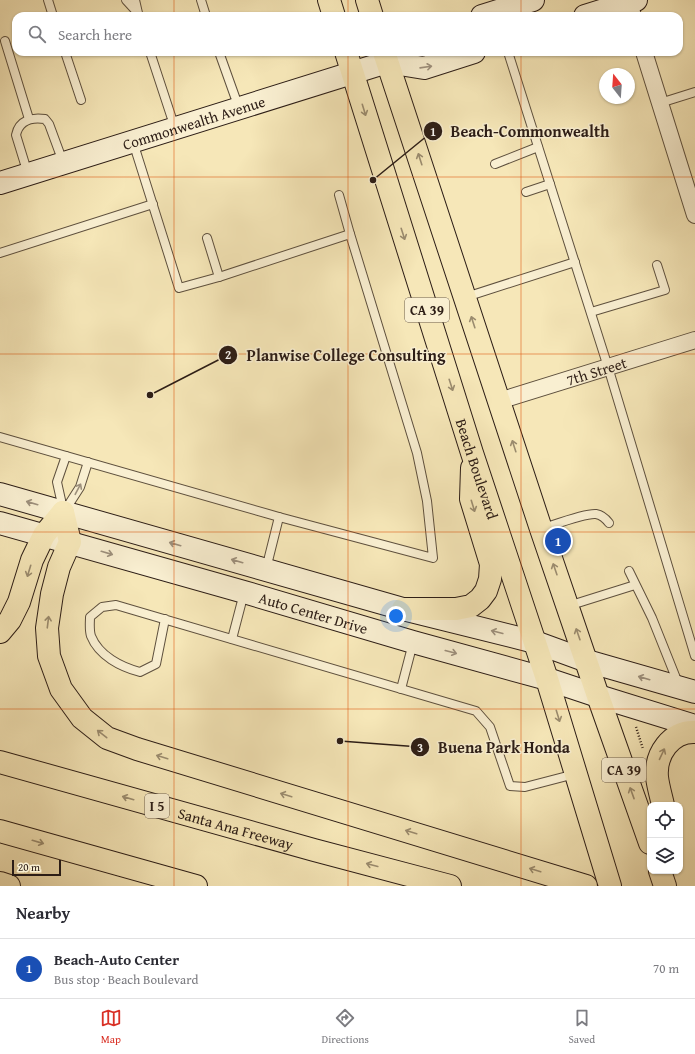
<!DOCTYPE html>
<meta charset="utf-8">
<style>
:root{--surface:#fff;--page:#f2f2f3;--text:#2b2b33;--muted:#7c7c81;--line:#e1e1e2;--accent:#d93025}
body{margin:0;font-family:"Gentium Book Plus",serif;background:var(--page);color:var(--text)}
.controls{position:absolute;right:12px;bottom:12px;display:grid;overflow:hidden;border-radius:8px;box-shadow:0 1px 3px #0004}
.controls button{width:36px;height:36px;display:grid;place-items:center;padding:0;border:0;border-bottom:1px solid var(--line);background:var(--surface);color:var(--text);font:20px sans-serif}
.compass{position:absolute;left:599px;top:68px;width:36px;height:36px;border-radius:50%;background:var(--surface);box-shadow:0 1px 3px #0004;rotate:343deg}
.scale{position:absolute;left:12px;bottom:10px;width:49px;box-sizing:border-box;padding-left:4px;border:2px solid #2c1d16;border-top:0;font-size:11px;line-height:14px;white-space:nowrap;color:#2c1d16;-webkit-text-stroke:3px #f9efd1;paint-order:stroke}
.you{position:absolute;left:396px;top:616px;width:14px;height:14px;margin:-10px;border:3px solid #fff;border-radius:50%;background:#1a73e8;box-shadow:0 0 0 6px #1a73e833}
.badge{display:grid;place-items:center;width:26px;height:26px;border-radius:50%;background:var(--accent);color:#fff;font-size:13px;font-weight:700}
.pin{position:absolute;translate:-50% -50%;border:2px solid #fff;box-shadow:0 1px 4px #0006}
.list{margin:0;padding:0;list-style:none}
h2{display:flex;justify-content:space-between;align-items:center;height:52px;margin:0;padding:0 16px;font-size:17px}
h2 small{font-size:13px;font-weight:400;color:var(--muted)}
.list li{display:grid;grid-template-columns:26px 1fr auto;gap:12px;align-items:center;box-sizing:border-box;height:60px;padding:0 16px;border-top:1px solid var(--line)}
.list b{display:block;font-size:15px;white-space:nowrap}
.list p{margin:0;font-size:13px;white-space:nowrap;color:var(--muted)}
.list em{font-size:13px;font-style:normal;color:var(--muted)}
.icon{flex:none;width:22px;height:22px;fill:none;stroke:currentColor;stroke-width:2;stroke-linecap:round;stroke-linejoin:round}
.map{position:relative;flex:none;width:695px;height:886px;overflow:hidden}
.search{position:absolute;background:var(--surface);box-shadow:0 1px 3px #0004;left:12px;right:12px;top:12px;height:44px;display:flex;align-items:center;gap:10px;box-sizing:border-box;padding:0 14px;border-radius:12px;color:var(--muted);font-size:15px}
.sheet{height:112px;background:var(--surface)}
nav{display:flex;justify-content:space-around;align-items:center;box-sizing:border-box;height:56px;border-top:1px solid var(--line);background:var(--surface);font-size:11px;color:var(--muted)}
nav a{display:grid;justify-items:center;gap:2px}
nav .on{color:var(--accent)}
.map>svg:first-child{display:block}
</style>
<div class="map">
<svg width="695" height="886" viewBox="0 0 695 886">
<rect width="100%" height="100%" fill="#f6e7b8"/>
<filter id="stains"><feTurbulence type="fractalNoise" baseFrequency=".005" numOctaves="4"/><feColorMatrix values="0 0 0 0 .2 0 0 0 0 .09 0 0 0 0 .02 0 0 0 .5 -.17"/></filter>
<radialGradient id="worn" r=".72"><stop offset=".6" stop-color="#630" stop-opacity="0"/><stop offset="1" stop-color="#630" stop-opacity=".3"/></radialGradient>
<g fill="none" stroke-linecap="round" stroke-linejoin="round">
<defs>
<g id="lane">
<polyline points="48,0 53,16"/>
<polyline points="126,0 137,12"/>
<polyline points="135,0 138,13"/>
<polyline points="201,0 206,16"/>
<polyline points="5,41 29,119"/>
<polyline points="65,52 81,100"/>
<polyline points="150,52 175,128"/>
<polyline points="219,52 239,108"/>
<polyline points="508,52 608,367 695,656"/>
<polyline points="660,103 695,92"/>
<polyline points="133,142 179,288 219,277"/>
<polyline points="495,164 538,147"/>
<path d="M28,174L16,135C19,120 32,117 45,119L49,124L63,162"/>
<polyline points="526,192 550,184"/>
<polyline points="207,238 219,277 350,234 339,195"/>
<polyline points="0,253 153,204"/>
<polyline points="466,297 575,262"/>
<polyline points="591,312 665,290 657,265"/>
<polyline points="0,437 279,517 266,569"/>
<polyline points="63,509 57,482 66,456"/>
<polyline points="64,512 80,487 88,462"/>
<polyline points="279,517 433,558 427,501 417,453 350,234"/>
<path d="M541,529C554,525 584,513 596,514C602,515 606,519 609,523"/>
<polyline points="629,571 652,618 678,683"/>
<polyline points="568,606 635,585"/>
<path d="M165,619L156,664L140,672C121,667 99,656 91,636C89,630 90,622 90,617L102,607L116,605L476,711L490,727L510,786L525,787L575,774"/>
<polyline points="232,639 244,593"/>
<polyline points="401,689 413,643"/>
</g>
<g id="street">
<polyline points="628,0 633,16"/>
<polyline points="644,52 695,215"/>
<path id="s1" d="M499,401L695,340"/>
</g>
<g id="secondary">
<polyline points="482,16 533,0"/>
<polyline points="585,16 636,0"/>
<polyline points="387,62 424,68 474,52"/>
<path id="s2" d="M0,183L387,62L399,52"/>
<polyline points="0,494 403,609 535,642 587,661 695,692"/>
<path id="s3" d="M0,523L244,592L413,642L547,679L598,696L695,726"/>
</g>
<g id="primary">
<polyline points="329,0 334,16"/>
<polyline points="367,0 372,16"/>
<path id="s4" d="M346,52L472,453L547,679L610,886"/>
<polyline points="384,52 541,529 598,696 650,843"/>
<polyline points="403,609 456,609 471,606 480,599 486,591 490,579 491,564 471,499 472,468"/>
<path d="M663,805C661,796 658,786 657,777C655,754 671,731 695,732"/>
<polyline points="660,871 665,886"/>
</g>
<g id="highway">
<polyline points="63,512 70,542 59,567 52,594 47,628 49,656 61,689 82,718 107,738 137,749 586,886"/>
<polyline points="0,632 10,620 19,602 32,560 44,535 63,512"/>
<path id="s5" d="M0,762L314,850L450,886"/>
<polyline points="0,831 196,886"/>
<polyline points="0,883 9,886"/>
</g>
</defs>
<use href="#lane" stroke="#5e503e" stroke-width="10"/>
<use href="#street" stroke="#5e503e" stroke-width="18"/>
<use href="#secondary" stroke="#2c1d16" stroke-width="24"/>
<use href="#primary" stroke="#2c1d16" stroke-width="24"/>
<use href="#highway" stroke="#2c1d16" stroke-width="24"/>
<polyline stroke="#2c1d16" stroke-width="2.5" stroke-dasharray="1 2" stroke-linecap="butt" points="636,727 643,749"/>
<use href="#lane" stroke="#f9efd1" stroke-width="8"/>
<use href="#street" stroke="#f9efd1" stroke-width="16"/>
<use href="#secondary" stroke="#f9efd1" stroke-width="22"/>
<use href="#primary" stroke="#f6e7b8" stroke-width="22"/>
<use href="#highway" stroke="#f6e7b8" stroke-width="22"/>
</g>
<defs><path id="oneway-shaft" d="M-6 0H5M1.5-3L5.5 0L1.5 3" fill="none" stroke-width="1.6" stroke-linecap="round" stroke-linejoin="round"/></defs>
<g stroke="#9d907d">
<use href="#oneway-shaft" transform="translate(426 67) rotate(-8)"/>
<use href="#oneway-shaft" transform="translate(78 489) rotate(-62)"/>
<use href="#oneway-shaft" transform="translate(32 503) rotate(-164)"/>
<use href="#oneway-shaft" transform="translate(175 544) rotate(-164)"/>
<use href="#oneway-shaft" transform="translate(107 553) rotate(16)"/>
<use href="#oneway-shaft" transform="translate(237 561) rotate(-164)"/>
<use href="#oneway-shaft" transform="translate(497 632) rotate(-166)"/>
<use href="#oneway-shaft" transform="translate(451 652) rotate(15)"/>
<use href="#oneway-shaft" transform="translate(644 678) rotate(-164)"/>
</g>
<g stroke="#9b8c6f">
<use href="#oneway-shaft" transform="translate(364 110) rotate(73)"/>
<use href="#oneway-shaft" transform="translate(420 159) rotate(-108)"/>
<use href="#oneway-shaft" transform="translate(403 234) rotate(72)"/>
<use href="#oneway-shaft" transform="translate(473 322) rotate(-108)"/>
<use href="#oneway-shaft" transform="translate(451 385) rotate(72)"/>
<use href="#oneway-shaft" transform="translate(514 446) rotate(-108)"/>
<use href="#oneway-shaft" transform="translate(473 506) rotate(73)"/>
<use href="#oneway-shaft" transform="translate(555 569) rotate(-109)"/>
<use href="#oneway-shaft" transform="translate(29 571) rotate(107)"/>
<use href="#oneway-shaft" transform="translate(48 622) rotate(-83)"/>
<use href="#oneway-shaft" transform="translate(578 634) rotate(-109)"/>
<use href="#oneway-shaft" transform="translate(558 716) rotate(73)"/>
<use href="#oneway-shaft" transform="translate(102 734) rotate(-142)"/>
<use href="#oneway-shaft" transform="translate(662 754) rotate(-65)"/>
<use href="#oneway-shaft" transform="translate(162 757) rotate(-163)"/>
<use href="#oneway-shaft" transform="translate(632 793) rotate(-110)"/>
<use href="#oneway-shaft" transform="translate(286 795) rotate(-163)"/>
<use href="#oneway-shaft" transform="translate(128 798) rotate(-164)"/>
<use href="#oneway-shaft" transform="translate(411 832) rotate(-163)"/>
<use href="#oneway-shaft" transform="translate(38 842) rotate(16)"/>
<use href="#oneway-shaft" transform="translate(372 865) rotate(-165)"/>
<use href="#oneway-shaft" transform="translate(535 870) rotate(-163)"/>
</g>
<path fill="none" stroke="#df560c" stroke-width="1" stroke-opacity="0.55" d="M174,0V16M348,0V16M521,0V16M174,52V886M348,52V886M521,52V886M0,177H695M0,354H695M0,532H695M0,709H695"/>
<g text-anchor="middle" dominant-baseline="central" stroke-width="3" stroke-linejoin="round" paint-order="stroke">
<g fill="#f9efd1" stroke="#6a5c4e" stroke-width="1">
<rect x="405" y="298" width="44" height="24" rx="3"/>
<rect x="602" y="758" width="44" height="24" rx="3"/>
<rect x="145" y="794" width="24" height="24" rx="3"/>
</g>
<g font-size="14" font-weight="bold" fill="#2c1d16">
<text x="427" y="310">CA 39</text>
<text x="624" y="770">CA 39</text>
<text x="157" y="806">I 5</text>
</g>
<g font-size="15" fill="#2c1d16" stroke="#f9efd1">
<text stroke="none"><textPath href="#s2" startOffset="203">Commonwealth Avenue</textPath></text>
<text stroke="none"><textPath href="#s1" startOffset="102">7th Street</textPath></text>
<text stroke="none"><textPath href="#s4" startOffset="437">Beach Boulevard</textPath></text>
<text stroke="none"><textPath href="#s3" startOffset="326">Auto Center Drive</textPath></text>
<text stroke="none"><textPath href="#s5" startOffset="245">Santa Ana Freeway</textPath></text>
</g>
</g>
<path fill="none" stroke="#2c1d16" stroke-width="1.5" d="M373 180L433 131M150 395L228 355M340 741L420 747"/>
<g fill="#2c1d16" stroke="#f9efd1" stroke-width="1.5">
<circle cx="373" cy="180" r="4"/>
<circle cx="150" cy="395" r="4"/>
<circle cx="340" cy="741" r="4"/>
<circle cx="433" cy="131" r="10"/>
<circle cx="228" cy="355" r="10"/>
<circle cx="420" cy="747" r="10"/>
</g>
<g font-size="12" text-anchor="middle" font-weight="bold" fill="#fff">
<text x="433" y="136">1</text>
<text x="228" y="359">2</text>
<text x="420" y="752">3</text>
</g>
<g font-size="16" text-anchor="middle" font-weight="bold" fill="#2c1d16" stroke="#f9efd1" stroke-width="3" stroke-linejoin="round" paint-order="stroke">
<text x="530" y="137">Beach-Commonwealth</text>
<text x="346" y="361">Planwise College Consulting</text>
<text x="504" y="753">Buena Park Honda</text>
</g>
<rect width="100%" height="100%" filter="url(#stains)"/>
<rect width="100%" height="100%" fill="url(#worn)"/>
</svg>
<div class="controls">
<button><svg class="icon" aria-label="locate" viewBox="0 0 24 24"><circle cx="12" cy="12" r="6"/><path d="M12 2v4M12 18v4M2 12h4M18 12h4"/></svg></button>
<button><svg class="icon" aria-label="layers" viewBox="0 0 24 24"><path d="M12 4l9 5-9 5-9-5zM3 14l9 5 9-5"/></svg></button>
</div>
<svg class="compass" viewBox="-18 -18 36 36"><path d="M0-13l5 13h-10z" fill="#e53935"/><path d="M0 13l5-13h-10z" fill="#7c7c81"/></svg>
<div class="scale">20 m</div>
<div class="you"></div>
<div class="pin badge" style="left:558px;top:541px;background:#1a4fb4">1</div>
<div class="search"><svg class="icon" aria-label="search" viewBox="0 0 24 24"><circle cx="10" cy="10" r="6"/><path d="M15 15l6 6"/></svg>Search here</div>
</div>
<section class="sheet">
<h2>Nearby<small></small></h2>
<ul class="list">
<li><span class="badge" style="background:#1a4fb4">1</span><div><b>Beach-Auto Center</b><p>Bus stop · Beach Boulevard</p></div><em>70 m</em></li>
</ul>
</section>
<nav>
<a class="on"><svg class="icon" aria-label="map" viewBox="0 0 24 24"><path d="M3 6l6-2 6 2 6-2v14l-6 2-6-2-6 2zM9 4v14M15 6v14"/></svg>Map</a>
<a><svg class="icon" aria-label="directions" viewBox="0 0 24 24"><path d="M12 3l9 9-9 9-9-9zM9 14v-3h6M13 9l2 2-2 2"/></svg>Directions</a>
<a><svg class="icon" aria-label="saved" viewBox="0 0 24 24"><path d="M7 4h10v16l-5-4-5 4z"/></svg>Saved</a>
</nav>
